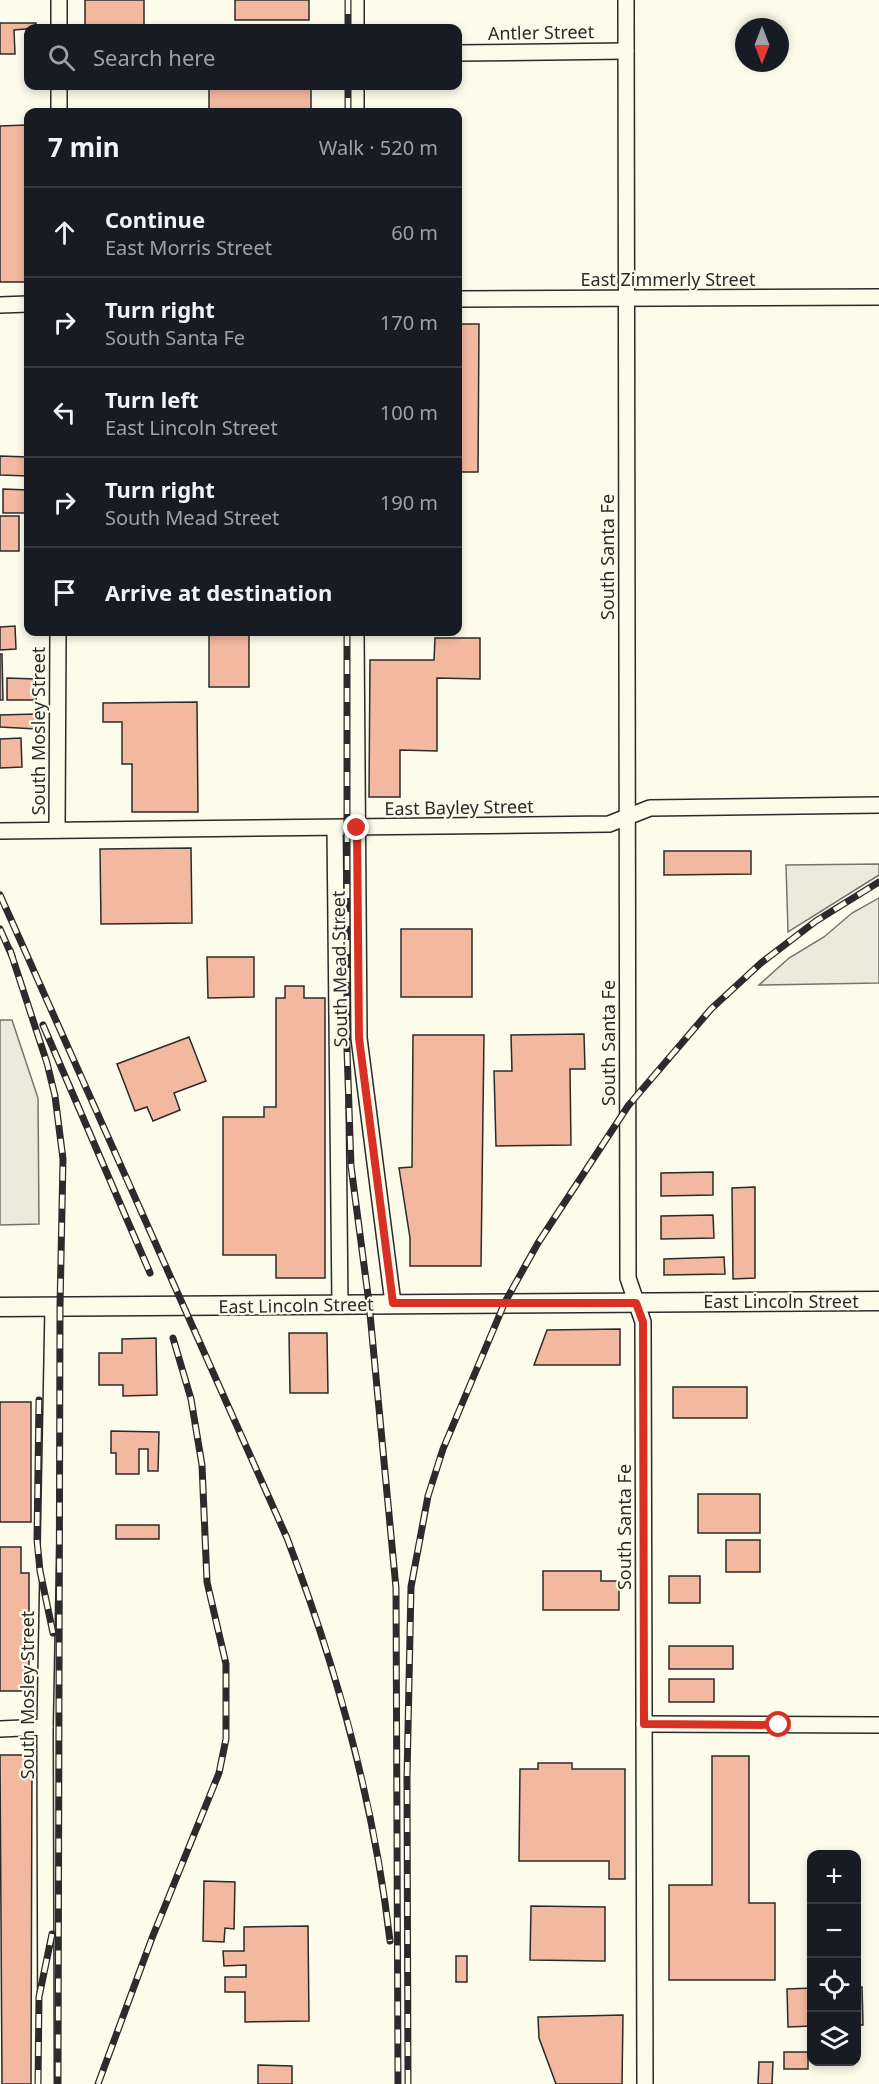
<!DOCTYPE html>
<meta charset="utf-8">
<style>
:root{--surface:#171b24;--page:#242831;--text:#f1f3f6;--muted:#9ea1a6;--line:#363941}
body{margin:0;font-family:"Noto Sans",sans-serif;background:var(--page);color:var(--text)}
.controls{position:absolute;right:18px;bottom:18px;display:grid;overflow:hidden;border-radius:12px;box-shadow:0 3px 9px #0003}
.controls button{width:54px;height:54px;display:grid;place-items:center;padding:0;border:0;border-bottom:2px solid var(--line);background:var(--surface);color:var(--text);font:30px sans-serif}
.compass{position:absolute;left:735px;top:18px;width:54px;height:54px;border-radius:50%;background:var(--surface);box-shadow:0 3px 9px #0003;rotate:180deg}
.stop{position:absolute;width:18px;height:18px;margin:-14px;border:4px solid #d93025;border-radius:50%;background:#fff}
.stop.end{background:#d93025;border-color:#fff;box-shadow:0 2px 6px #0008}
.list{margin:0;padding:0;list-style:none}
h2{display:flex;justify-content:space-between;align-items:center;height:78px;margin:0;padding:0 24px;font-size:26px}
h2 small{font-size:20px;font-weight:400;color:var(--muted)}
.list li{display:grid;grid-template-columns:39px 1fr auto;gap:18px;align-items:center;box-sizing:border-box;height:90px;padding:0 24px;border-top:2px solid var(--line)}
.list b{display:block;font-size:22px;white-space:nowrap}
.list p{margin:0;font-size:20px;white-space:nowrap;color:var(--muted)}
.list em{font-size:20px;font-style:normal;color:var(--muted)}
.icon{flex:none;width:33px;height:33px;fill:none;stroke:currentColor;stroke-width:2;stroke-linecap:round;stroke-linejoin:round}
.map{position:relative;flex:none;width:879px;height:2084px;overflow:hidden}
.search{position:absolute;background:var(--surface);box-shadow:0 3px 9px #0003;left:24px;top:24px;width:438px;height:66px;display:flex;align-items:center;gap:15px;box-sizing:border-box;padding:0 21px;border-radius:12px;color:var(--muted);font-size:22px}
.panel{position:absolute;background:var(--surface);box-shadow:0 3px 9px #0003;left:24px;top:108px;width:438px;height:528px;border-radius:12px}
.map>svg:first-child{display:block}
</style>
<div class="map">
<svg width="879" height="2084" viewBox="0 0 879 2084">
<rect width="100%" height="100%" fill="#fdfbea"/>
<g fill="#ecebdb" stroke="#74746e" stroke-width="1.5">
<polygon points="879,864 879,875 788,932 786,865"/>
<polygon points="879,898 879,983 759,985 789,958 824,937 852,913"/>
<polygon points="0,1020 12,1020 38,1098 39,1224 0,1225"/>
</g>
<g fill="#f2b8a0" stroke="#2b2b2b" stroke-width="1.5">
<rect x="85" y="0" width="59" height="27"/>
<rect x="235" y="0" width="74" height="20"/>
<polygon points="0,23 36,23 36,28 14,30 15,54 0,54"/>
<rect x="209" y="86" width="102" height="26"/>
<polygon points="26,125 28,282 0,282 0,126"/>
<polygon points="458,324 479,324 478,472 458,472"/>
<polygon points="0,456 28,457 28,476 0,475"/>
<polygon points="3,489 28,490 28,513 3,513"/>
<rect x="0" y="516" width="19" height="35"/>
<polygon points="15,626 16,649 0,650 0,627"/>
<rect x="209" y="633" width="40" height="54"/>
<polygon points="435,638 480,638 480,679 437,678 437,751 400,750 400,797 369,797 370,660 434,660"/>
<polygon points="0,654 2,654 3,700 0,700"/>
<polygon points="7,678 36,679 36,700 7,700"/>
<polygon points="197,702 198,812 132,812 132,764 122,764 122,722 103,722 103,703"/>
<polygon points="35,714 36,729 0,727 0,715"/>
<polygon points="21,738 22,767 0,768 0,739"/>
<polygon points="191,848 192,923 101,924 100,849"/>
<polygon points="664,851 751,851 751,874 664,875"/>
<rect x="401" y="929" width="71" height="68"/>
<polygon points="207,957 254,957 254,997 208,998"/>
<polygon points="285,986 304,986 304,998 325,998 325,1278 276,1278 276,1255 223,1255 223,1117 264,1117 264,1107 276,1107 276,998 285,998"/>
<polygon points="584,1034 585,1069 570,1069 571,1145 496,1146 494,1071 512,1071 511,1035"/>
<polygon points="413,1035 484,1035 481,1266 410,1266 410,1238 399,1168 412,1167"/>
<polygon points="189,1037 206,1081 174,1093 180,1110 153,1121 147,1107 135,1111 117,1064"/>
<polygon points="713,1172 713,1195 661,1196 661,1173"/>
<polygon points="755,1187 755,1278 733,1279 732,1188"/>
<polygon points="713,1215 714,1238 661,1239 661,1216"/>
<polygon points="724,1257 725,1274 664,1275 664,1259"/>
<polygon points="620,1329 620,1365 534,1365 547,1330"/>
<polygon points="289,1333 327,1333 328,1393 290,1393"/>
<polygon points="156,1338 157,1395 123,1396 123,1385 99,1385 99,1353 122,1353 122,1339"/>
<rect x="673" y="1387" width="74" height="31"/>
<rect x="0" y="1402" width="31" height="120"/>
<polygon points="111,1431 159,1432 158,1471 148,1471 148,1449 139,1449 139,1474 116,1474 116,1453 111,1453"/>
<rect x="698" y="1494" width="62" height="39"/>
<rect x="116" y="1525" width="43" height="14"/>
<rect x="726" y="1540" width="34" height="32"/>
<polygon points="0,1547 21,1547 21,1573 29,1573 29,1691 0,1691"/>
<polygon points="543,1571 601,1571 601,1581 619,1581 619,1610 543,1610"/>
<rect x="669" y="1576" width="31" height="27"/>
<rect x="669" y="1646" width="64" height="23"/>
<rect x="669" y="1679" width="45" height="23"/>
<polygon points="0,1755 32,1755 31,2084 2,2084"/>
<polygon points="712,1756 749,1756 749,1903 775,1903 775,1980 669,1980 669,1885 712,1885"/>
<polygon points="538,1763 572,1763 572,1769 625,1769 625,1879 609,1879 609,1861 519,1861 520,1769 538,1769"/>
<polygon points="204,1881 235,1882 234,1929 225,1928 224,1942 203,1941"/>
<polygon points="531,1906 605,1907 605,1961 530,1960"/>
<polygon points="308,1926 309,2021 245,2022 245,1992 225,1992 225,1977 246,1977 246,1965 224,1966 223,1951 244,1951 244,1927"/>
<rect x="456" y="1956" width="11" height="26"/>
<polygon points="856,1987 862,1987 863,2025 856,2025"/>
<polygon points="812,1988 812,2026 788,2027 787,1989"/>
<polygon points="623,2015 622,2084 556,2084 539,2038 538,2017"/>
<rect x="784" y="2052" width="24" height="17"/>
<polygon points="759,2062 773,2062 772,2084 758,2084"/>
<polygon points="258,2065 292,2066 292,2084 258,2084"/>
</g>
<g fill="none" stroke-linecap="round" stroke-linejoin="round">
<defs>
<g id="minor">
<polyline points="59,0 59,28"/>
<polyline points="356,0 356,28"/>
<polyline points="626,0 628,1278 643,1322 645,2084"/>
<polyline points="458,53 626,51"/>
<polyline points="59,86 59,112"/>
<polyline points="356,112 356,86"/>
<polyline points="458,299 879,297"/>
<polyline points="0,305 28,304"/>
<polyline points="356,632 359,1038 393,1303"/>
<polyline points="335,828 340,1306"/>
<polyline points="57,830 58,632"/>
<polyline points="0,831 609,824 650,808 879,805"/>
<polyline points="644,1724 879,1725"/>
<polyline points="0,1729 45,1727"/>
<polyline points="46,2084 45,1727 53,1307"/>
</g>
<polyline id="tertiary" points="0,1307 879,1301"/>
</defs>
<use href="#minor" stroke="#2b2b2b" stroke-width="18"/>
<use href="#tertiary" stroke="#2b2b2b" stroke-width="21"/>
<use href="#minor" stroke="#fdfbea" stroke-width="15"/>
<use href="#tertiary" stroke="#fdfbea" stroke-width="18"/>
<defs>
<g id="rail">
<polyline points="348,0 348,28"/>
<polyline points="348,112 348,86"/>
<polyline points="347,632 347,1050 351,1166 369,1303 396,1588 398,2084"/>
<path d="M0,895L287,1538C337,1669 374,1801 390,1941"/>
<polyline points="0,929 12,956"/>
<polyline points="10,950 47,1063 55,1096 63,1159 60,1307 58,2084"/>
<polyline points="43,1025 150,1273"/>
<polyline points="39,1400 37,1540 40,1571 53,1633"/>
<polyline points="38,2084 39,1997 52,1934"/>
<polyline points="98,2084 152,1938 219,1773 226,1739 226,1664 207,1582 202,1465 191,1399 173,1338"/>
<polyline points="408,2084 407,1777 411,1587 428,1496 443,1449 505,1302 538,1243 628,1106 711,1009 761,963 816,921 879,882"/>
</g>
</defs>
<use href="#rail" stroke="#2b2b2b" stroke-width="7"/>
<use href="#rail" stroke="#fdfbea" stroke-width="4.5" stroke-dasharray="14" stroke-linecap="butt"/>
</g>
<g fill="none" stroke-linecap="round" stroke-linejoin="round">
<polyline stroke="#d93025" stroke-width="8" points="357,828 359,1038 393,1303 636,1303 643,1322 644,1724 779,1725"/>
</g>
<g text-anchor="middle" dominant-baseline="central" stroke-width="4.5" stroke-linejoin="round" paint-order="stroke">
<g font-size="18" fill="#2b2b2b" stroke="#fdfbea">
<text transform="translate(541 32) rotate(-1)">Antler Street</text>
<text x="668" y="279">East Zimmerly Street</text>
<text transform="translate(607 557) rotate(-90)">South Santa Fe</text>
<text transform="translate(38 731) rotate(-90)">South Mosley Street</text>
<text transform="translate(459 807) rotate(-1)">East Bayley Street</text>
<text transform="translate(339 969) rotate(-91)">South Mead Street</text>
<text transform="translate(608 1043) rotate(-90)">South Santa Fe</text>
<text x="781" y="1301">East Lincoln Street</text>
<text transform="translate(296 1305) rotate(-1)">East Lincoln Street</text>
<text transform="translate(624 1527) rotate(-90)">South Santa Fe</text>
<text transform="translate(27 1695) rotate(-90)">South Mosley Street</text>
</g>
</g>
</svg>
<div class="controls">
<button>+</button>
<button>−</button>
<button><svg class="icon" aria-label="locate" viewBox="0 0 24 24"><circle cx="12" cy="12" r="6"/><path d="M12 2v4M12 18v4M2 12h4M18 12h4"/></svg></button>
<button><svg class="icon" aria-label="layers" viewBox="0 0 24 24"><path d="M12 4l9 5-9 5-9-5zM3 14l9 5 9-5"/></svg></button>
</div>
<svg class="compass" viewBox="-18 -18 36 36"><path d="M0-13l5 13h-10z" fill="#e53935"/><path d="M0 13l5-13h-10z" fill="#9ea1a6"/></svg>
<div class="stop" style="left:779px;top:1725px"></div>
<div class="stop end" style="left:357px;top:828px"></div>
<div class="search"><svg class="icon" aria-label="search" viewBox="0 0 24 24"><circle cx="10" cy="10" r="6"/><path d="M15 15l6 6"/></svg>Search here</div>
<section class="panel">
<h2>7 min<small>Walk · 520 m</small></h2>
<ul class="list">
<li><svg class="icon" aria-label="ahead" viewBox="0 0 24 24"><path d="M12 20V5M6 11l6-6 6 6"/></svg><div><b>Continue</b><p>East Morris Street</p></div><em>60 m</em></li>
<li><svg class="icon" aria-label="right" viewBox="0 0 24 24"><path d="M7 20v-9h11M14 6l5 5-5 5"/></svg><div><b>Turn right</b><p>South Santa Fe</p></div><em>170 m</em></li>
<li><svg class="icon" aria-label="left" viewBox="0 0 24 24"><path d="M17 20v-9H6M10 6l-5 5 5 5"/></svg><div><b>Turn left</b><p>East Lincoln Street</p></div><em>100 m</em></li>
<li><svg class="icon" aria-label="right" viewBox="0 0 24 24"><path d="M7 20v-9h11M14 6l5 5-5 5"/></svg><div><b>Turn right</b><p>South Mead Street</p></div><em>190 m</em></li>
<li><svg class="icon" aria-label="arrive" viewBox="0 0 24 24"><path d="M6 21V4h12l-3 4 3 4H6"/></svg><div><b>Arrive at destination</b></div></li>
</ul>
</section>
</div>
